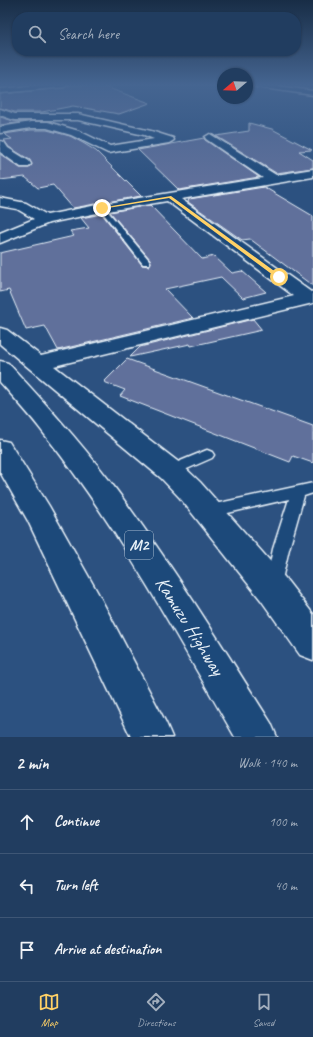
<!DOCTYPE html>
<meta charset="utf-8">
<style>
:root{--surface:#213d60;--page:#2d4869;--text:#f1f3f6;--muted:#a2aebd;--line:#3e5675;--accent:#ffd166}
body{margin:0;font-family:Caveat,sans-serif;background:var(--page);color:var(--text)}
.compass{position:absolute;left:217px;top:68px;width:36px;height:36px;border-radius:50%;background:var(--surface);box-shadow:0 1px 3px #0004;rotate:251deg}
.stop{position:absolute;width:12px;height:12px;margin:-9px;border:3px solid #ffd166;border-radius:50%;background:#fff}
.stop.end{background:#ffd166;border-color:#fff;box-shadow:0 1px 4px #0008}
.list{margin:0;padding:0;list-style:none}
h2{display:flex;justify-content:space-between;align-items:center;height:52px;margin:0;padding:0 16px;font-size:17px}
h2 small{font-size:13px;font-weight:400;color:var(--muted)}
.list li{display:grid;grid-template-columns:26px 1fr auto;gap:12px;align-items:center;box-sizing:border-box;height:64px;padding:0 16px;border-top:1px solid var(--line)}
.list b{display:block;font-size:15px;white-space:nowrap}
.list em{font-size:13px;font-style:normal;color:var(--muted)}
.icon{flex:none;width:22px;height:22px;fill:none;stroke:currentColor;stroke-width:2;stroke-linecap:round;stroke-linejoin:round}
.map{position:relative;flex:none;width:313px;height:737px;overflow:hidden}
.search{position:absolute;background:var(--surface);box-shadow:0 1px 3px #0004;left:12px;right:12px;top:12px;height:44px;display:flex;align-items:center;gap:10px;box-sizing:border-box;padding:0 14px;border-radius:16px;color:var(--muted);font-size:15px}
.sheet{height:244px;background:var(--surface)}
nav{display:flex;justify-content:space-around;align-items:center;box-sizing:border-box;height:56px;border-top:1px solid var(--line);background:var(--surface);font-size:11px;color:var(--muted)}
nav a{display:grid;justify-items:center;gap:2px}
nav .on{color:var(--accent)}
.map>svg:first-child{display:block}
</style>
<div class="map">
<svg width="313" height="737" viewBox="0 0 313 737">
<rect width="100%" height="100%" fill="#2c5180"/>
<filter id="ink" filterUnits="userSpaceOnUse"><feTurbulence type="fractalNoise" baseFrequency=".025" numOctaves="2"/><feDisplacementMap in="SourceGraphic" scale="8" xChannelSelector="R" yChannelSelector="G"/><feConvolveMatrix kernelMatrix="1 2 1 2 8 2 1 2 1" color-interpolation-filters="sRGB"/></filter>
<g filter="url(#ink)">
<g fill="#616f9b" stroke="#e8f1f8">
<polygon points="69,85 100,85 150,103 119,114 73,106 42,112 15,112 0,108 0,94 64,88"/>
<polygon points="0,117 14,121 25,122 0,125"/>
<polygon points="249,123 272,129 312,150 299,151 313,160 313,168 276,173 216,136 249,131"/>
<polygon points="31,130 47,130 70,136 83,143 96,151 141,196 73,208 53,185 38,188 25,177 0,180 0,154 20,168 29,168 32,165 30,160 9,147 4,140 12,139 4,134"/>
<polygon points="204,138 205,140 259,177 179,190 138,150"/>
<polygon points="264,187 313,216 313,286 250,239 242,240 188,202 189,199"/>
<polygon points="150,205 202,259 214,256 232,273 242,271 266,292 243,298 221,277 165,289 193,318 58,350 45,326 26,330 9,290 0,292 0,253 74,236 70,231 89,228 81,218 102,214 142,265 149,266 151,263 150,259 110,212"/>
<polygon points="253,319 262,330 191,346 190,344 130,357 140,347"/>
<polygon points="127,359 313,426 313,463 293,456 290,462 120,396 125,390 104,382"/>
</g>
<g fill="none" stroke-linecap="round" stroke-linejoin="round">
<defs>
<g id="lane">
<polygon points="102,206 104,207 149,260 150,262 149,264 143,264 100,209 100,207"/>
<polygon points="207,450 212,452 214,455 212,458 171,476 166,475 164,471 166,467"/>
<polygon points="313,483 313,493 304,496 289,549 280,588 274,590 268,588 266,583 273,549 289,499 210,517 205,515 203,511 205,507 210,505"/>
</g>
<g id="street">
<polygon points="41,85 68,85 64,87 0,93 0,89"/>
<polygon points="252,85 271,85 313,91 313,95 256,87"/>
<polygon points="0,109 15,114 78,114 151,131 173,138 174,140 169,143 108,153 71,135 47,128 31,128 0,133 0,127 31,122 48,122 79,131 110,146 154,139 144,135 78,120 14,120 0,115"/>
<polygon points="210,134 276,175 313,169 313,177 181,199 311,292 313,291 313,303 54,366 181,464 200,482 285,578 313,614 313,660 300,655 261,600 180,498 161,478 0,344 0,328 7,330 41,356 294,296 167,201 102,212 49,223 0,243 0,233 34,219 17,209 0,206 0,198 26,203 47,215 102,204 263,178 206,139 205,137"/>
<polygon points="0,141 4,142 8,148 29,161 31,164 29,167 21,167 0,152"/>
</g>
<g id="highway">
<path d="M0,361L8,363C43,401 78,439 109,480C168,558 219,641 271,723L277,737H235C175,634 119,528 45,435C31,416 15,399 0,382Z"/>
<polygon points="0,440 9,442 49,506 99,595 166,723 172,737 131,737 28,521 0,472"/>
</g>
</defs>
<use href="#lane" stroke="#e8f1f8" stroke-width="3"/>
<use href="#street" stroke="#e8f1f8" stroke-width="3"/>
<use href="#highway" stroke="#e8f1f8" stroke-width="3"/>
<use href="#lane" fill="#1f4a7a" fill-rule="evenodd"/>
<use href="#street" fill="#1f4a7a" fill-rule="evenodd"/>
<use href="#highway" fill="#1f4a7a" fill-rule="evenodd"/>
</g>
</g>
<linearGradient id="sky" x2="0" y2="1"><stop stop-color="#182d46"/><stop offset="0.45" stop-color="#456591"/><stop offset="1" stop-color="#456591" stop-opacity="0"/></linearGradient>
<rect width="313" height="188" fill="url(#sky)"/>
<polygon fill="#ffd166" points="171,196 281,276 281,278 277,278 169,198 102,209 100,208"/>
<g text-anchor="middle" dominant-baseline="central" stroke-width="3" stroke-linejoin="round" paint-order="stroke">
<rect fill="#1f4a7a" stroke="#acbfd2" stroke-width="1" x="125" y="531" width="28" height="28" rx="3"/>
<g font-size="16" font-weight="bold" fill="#e8f1f8">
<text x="139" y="545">M2</text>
</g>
<g font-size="20" fill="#e8f1f8" stroke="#1f4a7a">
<text transform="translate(190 626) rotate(58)">Kamuzu Highway</text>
</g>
</g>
</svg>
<svg class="compass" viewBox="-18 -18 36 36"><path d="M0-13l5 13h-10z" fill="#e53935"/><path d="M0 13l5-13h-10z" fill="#a2aebd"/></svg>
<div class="stop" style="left:279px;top:277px"></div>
<div class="stop end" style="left:102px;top:208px"></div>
<div class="search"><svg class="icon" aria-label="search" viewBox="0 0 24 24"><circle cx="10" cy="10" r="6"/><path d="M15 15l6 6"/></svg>Search here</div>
</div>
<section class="sheet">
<h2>2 min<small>Walk · 140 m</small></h2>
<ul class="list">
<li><svg class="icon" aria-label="ahead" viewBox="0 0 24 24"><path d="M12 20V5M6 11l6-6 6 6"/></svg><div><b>Continue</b></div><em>100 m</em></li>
<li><svg class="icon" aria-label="left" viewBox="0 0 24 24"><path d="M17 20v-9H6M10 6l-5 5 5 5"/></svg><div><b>Turn left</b></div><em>40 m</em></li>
<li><svg class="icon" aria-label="arrive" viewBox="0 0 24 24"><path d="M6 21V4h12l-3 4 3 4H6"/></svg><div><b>Arrive at destination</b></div></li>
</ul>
</section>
<nav>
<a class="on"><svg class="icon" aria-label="map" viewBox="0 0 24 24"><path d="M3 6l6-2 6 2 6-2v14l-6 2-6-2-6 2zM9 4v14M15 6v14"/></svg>Map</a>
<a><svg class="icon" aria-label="directions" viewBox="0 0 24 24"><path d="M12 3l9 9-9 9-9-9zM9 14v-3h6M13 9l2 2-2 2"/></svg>Directions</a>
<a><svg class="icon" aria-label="saved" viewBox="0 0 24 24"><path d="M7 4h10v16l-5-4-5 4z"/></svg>Saved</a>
</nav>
